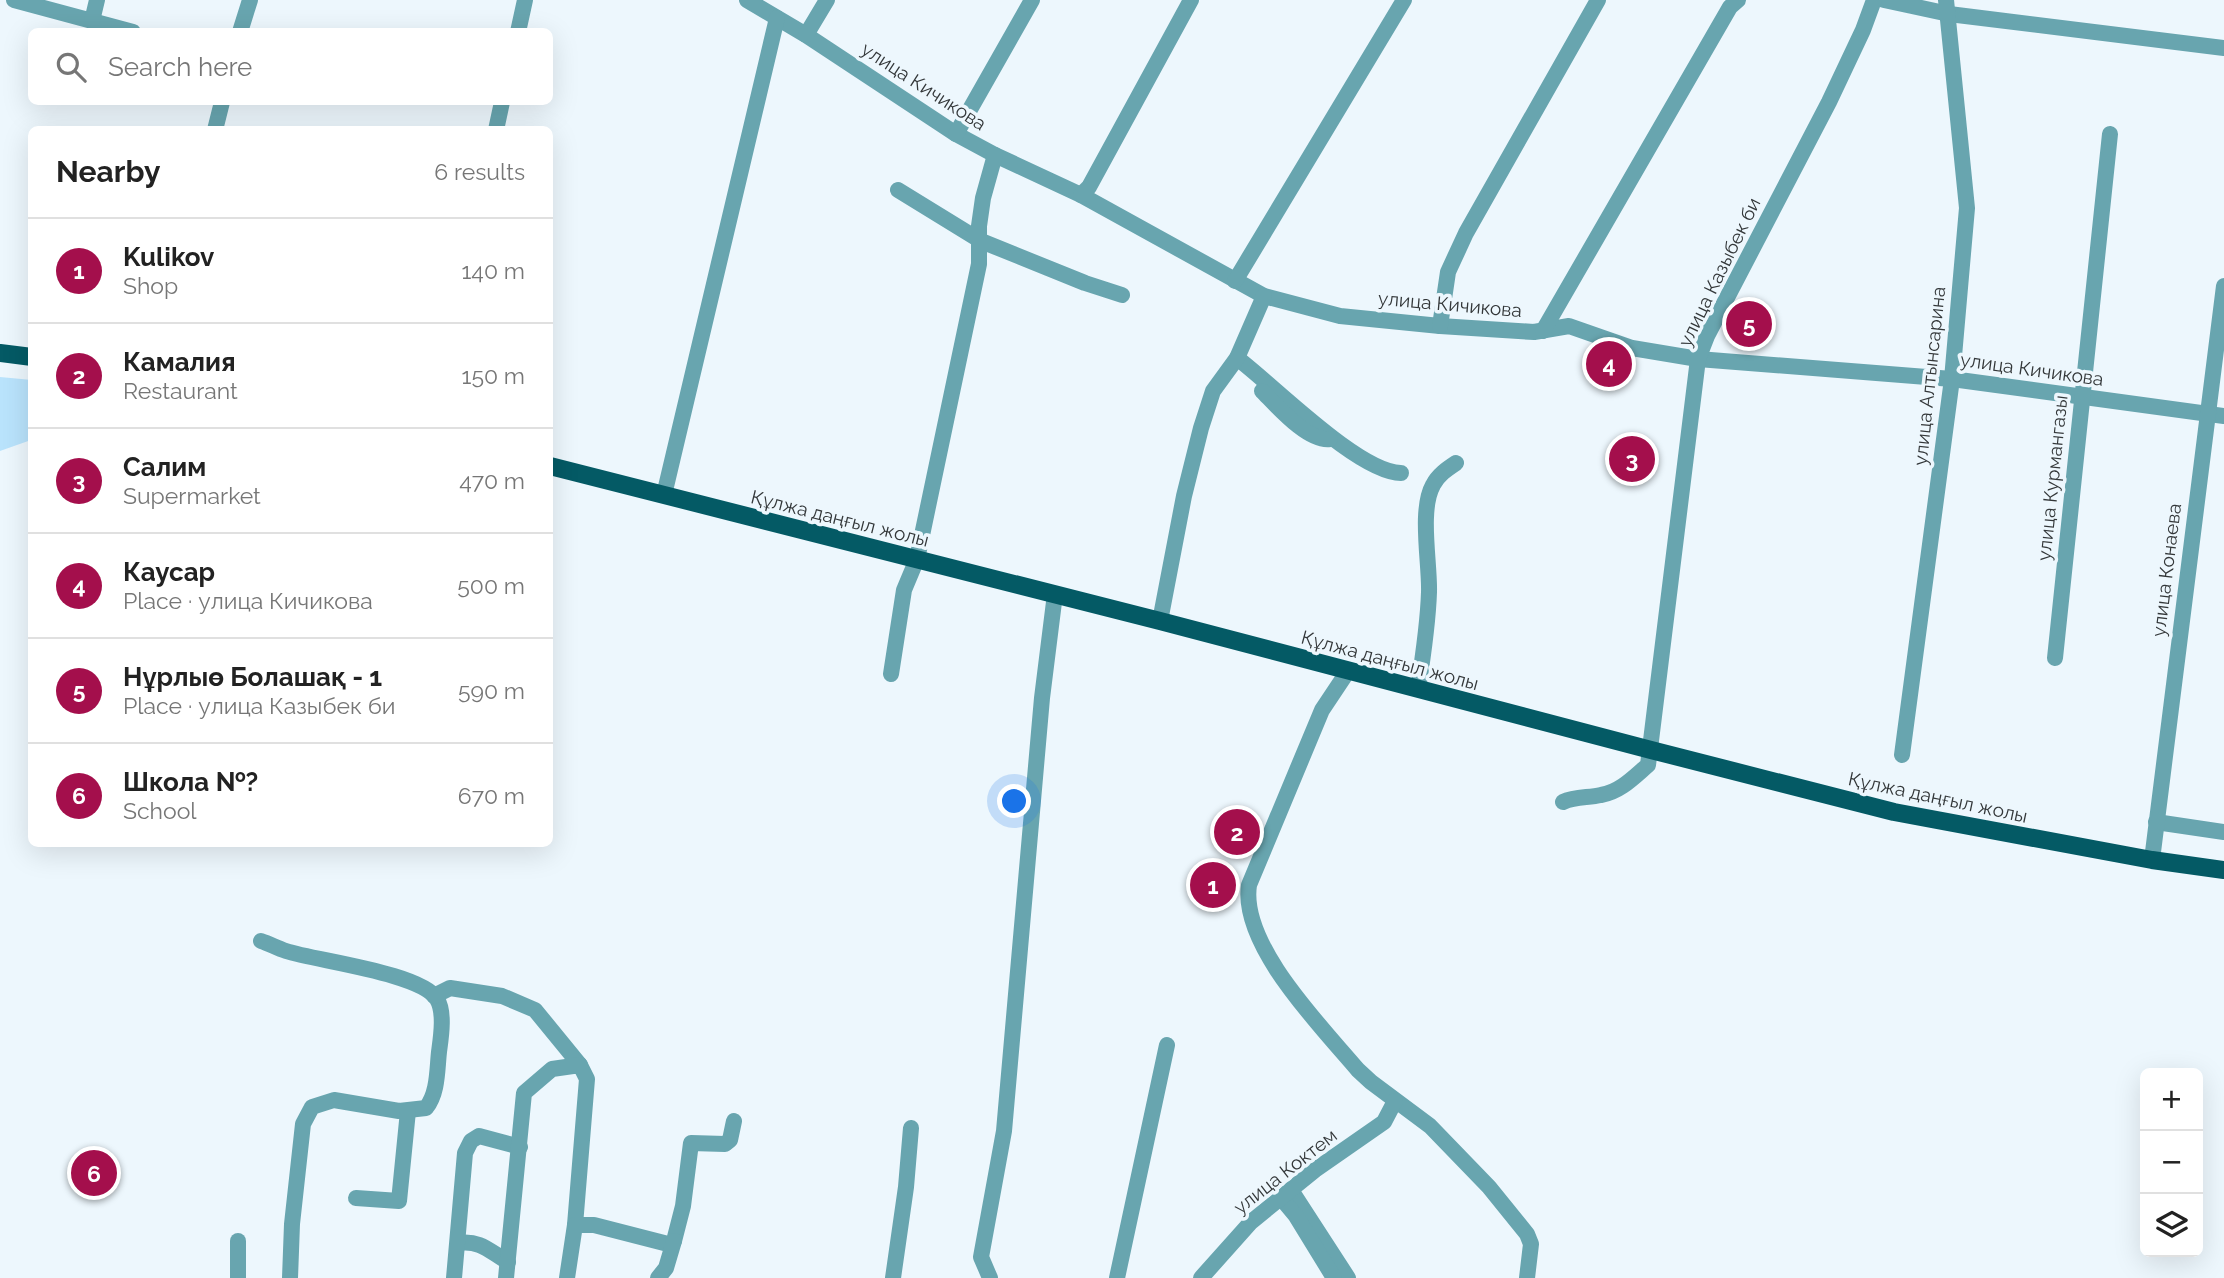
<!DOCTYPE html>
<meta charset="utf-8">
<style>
:root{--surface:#fff;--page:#f6f6f6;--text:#222;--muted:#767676;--line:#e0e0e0;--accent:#a40f4c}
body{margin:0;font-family:Raleway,sans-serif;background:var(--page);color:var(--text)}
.controls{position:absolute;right:21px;bottom:21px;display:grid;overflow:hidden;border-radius:10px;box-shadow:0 7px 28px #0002}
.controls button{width:63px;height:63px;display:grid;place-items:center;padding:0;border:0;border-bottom:2px solid var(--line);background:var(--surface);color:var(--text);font:35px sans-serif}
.you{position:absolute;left:1015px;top:802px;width:24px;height:24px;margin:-18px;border:5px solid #fff;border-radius:50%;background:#1a73e8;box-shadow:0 0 0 10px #1a73e833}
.badge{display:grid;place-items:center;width:46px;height:46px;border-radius:50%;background:var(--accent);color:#fff;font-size:23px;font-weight:700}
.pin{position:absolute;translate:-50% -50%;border:4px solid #fff;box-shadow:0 2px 7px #0006}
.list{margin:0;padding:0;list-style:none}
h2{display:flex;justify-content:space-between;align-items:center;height:91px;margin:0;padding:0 28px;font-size:30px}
h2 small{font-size:23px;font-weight:400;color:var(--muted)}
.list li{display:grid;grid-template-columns:46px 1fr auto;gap:21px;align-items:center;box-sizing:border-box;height:105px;padding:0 28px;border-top:2px solid var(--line)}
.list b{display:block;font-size:26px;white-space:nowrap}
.list p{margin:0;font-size:23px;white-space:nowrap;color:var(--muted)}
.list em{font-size:23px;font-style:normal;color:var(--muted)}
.icon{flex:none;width:38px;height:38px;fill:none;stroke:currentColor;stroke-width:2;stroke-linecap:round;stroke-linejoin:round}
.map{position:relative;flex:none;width:2224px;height:1278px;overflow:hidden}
.search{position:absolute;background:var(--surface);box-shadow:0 7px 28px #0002;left:28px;top:28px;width:525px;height:77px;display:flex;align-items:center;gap:18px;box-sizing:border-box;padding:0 24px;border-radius:10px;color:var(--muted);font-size:26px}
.panel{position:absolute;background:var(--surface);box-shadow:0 7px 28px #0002;left:28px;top:126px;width:525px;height:721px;border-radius:10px}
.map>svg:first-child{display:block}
</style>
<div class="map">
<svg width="2224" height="1278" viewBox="0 0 2224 1278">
<rect width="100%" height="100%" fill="#edf7fd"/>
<polygon fill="#b9e3fc" points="0,377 32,380 31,440 0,451"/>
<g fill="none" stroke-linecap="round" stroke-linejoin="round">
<g stroke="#68a5af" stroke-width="16">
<polyline points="14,0 133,32"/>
<polyline points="747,0 806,35 956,134 995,155 1081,195 1264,296 1340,316 1440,326 1534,332 1569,326 1632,348 1698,359 1952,379 2224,416"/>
<polyline points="1884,0 1949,14 2224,48"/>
<polyline points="92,21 97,0"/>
<polyline points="240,32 250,0"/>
<polyline points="518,32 525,0"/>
<polyline points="806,35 827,0"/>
<polyline points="215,130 222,102"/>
<polyline points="496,130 502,102"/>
<polyline points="956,134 1032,0"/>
<polyline points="898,190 981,241 1085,283 1122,295"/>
<polyline points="1081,195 1089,187 1191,0"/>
<polyline points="1235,281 1404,0"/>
<polyline points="1440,326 1448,272 1466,233 1598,0"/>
<polyline points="1543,331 1730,7 1738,0"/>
<path d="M1237,358C1273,385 1359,473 1401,473"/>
<path d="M1262,391C1277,406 1308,442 1330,439"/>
<polyline points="664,495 777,18"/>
<polyline points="1160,621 1184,496 1201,428 1213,391 1237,358 1264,296"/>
<polyline points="2055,658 2110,134"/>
<path d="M1348,671L1322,710L1249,885C1240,945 1321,1026 1358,1070L1371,1082L1430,1126L1489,1187L1527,1234L1531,1244L1527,1278"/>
<polyline points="891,674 904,590 917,559 979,264 979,226 983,198 995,155"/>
<path d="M1418,689C1423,657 1428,625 1429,592C1430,564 1419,510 1433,485C1438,475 1447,469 1456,463"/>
<polyline points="1902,755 1952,379 1967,208 1946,0"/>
<path d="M1563,802C1575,796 1588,798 1601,795C1620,792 1634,777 1648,765L1698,359L1707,336L1829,102L1863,30L1874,0"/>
<polyline points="2156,822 2224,832"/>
<polyline points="2152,860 2224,286"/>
<path d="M261,941C270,944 277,948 286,951C317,961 421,973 437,999C445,1012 441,1037 439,1052C437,1070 438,1093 426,1108L399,1111L334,1100L312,1107L303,1124L292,1224L290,1278"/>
<polyline points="434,996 450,988 502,996 535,1010 580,1065"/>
<polyline points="1291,1190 1348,1278"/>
<polyline points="356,1198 399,1201 408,1111"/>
<polyline points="1281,1198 1296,1216 1334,1278"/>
<path d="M458,1243C481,1240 489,1251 508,1262"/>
<polyline points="238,1278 238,1241"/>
<polyline points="454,1278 465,1153 471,1141 479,1136 520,1147"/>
<polyline points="506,1278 524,1093 552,1069 580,1065 587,1079 575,1225"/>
<polyline points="567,1278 575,1225 594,1225 668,1244 674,1241 683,1206 691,1143 725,1144 730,1140 734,1121"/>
<polyline points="658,1278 666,1268 674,1241"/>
<polyline points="893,1278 906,1187 911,1128"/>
<polyline points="990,1278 981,1257 1004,1131 1042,698 1055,594"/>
<polyline points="1117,1278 1167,1045"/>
<polyline points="1201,1278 1251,1222 1315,1170 1384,1122 1395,1101"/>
</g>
<g stroke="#045a65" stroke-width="18">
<polyline points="0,353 32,357"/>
<polyline points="550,466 1160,621 1651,750 1894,812 2152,860 2224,870"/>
</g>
</g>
<g text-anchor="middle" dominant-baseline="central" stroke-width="7" stroke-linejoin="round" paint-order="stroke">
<g font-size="19" fill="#333739" stroke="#edf7fd">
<text transform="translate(924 86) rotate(33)">улица Кичикова</text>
<text transform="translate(1719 272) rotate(-64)">улица Казыбек би</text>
<text transform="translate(1450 304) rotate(5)">улица Кичикова</text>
<text transform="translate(2032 369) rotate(8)">улица Кичикова</text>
<text transform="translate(1929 376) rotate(-84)">улица Алтынсарина</text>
<text transform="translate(2052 478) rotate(-84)">улица Курмангазы</text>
<text transform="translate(840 518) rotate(14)">Құлжа даңғыл жолы</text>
<text transform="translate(2166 570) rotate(-83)">улица Конаева</text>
<text transform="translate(1390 660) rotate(15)">Құлжа даңғыл жолы</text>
<text transform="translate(1938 797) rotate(12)">Құлжа даңғыл жолы</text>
<text transform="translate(1285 1171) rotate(-38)">улица Коктем</text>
</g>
</g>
</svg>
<div class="controls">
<button>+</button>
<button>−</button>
<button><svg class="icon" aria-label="layers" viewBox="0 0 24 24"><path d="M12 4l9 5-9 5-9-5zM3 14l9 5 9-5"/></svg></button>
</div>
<div class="you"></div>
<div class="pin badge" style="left:1213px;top:885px">1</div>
<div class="pin badge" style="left:1237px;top:832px">2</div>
<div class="pin badge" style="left:1632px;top:459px">3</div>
<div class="pin badge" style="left:1609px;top:364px">4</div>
<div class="pin badge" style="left:1749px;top:324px">5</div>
<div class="pin badge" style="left:94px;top:1173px">6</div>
<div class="search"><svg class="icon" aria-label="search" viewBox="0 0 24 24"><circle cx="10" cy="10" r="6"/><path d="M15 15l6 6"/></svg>Search here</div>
<section class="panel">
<h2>Nearby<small>6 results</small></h2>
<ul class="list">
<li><span class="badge">1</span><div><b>Kulikov</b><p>Shop</p></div><em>140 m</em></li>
<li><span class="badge">2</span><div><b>Камалия</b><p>Restaurant</p></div><em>150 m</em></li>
<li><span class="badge">3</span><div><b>Салим</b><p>Supermarket</p></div><em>470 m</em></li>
<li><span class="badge">4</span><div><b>Каусар</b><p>Place · улица Кичикова</p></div><em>500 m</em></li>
<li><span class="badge">5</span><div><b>Нұрлыө Болашақ - 1</b><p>Place · улица Казыбек би</p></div><em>590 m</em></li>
<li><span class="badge">6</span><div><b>Школа №?</b><p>School</p></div><em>670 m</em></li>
</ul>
</section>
</div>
